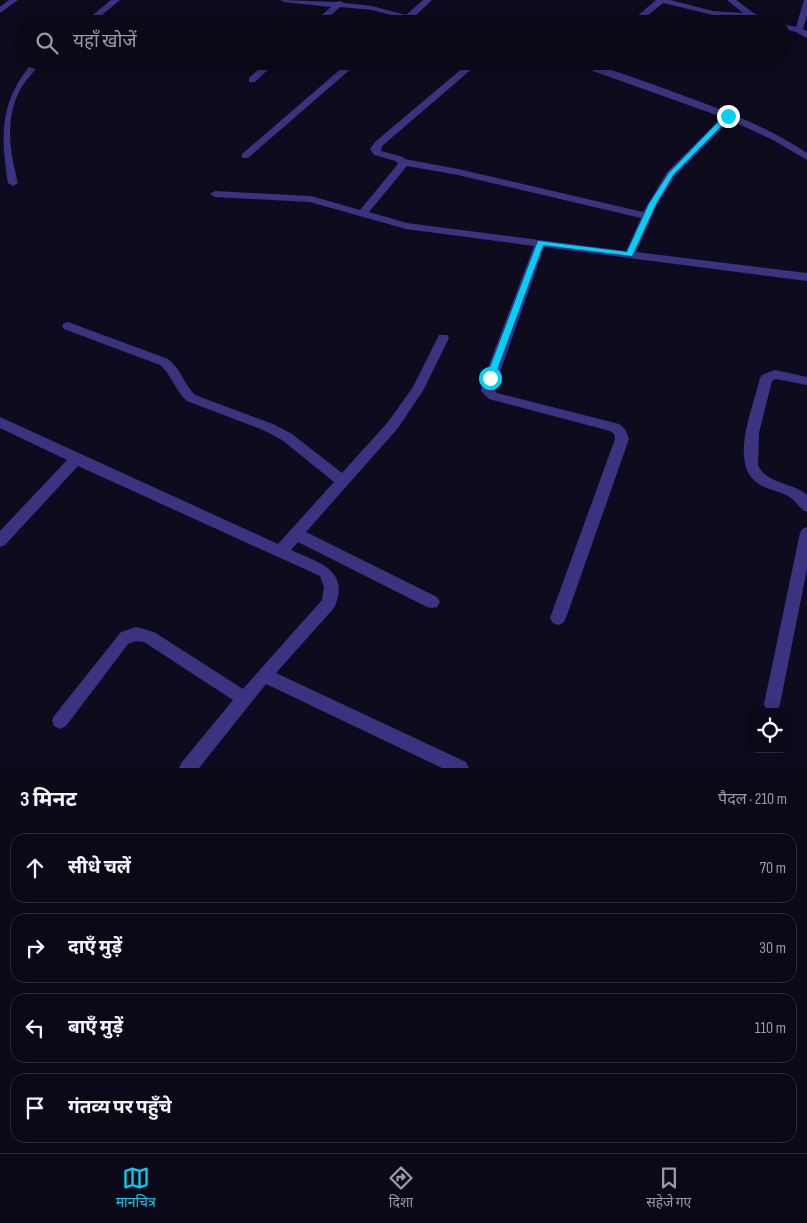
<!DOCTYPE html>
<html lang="hi">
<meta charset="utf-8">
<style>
:root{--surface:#0b0817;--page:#191624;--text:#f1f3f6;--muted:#9a9aa1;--line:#2b2936;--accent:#00d1f4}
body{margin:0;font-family:"Sofia Sans Condensed","Noto Sans Devanagari",sans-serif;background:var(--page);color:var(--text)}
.controls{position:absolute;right:15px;bottom:15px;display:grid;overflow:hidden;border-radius:10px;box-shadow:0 2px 12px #0003}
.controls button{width:45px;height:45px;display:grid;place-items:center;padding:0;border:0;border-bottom:1px solid var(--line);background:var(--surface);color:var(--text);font:25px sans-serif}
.stop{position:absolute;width:15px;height:15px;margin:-11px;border:4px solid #00d1f4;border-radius:50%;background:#fff}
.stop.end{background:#00d1f4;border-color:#fff;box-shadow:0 1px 5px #0008}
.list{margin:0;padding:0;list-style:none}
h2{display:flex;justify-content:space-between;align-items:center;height:65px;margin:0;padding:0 20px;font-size:21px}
h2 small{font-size:16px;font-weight:400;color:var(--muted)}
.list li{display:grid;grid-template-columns:32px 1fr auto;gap:15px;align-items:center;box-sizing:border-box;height:70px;margin:0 10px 10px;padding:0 10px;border:1px solid var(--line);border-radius:15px}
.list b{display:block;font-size:19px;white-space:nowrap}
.list em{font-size:16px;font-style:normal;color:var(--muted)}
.icon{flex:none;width:28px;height:28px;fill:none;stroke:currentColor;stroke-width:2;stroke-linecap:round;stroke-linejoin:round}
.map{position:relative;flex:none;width:807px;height:768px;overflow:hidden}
.search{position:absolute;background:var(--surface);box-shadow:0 2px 12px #0003;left:15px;right:15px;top:15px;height:55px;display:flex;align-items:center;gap:12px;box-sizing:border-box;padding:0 18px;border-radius:28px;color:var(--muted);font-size:19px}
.sheet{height:385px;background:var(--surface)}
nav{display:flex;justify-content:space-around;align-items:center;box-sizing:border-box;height:70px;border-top:1px solid var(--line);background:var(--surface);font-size:14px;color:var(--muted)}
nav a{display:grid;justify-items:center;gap:2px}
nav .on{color:var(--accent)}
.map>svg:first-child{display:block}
</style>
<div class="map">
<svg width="807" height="768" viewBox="0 0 807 768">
<rect width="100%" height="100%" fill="#0f0b1f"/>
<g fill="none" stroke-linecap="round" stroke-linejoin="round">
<g fill="#393380" fill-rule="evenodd">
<polygon points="9,0 18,0 0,13 0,7"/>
<polygon points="111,0 120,0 91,24 82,24"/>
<polygon points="280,0 336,2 340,1 344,3 372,6 406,15 423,0 432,0 414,17 436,24 422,24 409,20 404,23 400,21 402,18 372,10 340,7 321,24 312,24 331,7 284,2"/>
<polygon points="656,0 670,0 713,11 743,13 727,0 736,0 755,14 779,24 766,24 751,18 713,15 663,3 637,24 628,24"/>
<polygon points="804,0 807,0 807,16 803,29 807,31 807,38 796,32 783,29 782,24 796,27"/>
<path d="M34,61H43C36,70 27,78 21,88C4,118 10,152 18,183L13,186L8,183C0,133 0,100 34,61Z"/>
<polygon points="198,61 214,61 215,63 211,66"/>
<polygon points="268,61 277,61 255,82 249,82 249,78"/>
<polygon points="350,61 360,61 248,158 242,158 242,154"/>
<path d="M471,61H481L382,146L381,151L403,157L405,159L458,169L643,212L667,172L722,117L565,61C592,61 620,73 646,82C701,102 757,120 807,153V160L773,140L730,120L675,176L657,204L636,252L807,273V281L544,247L494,390L497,393L619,424L625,429L629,439L566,618L563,623L558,625L553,623L550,618L615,439L614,434L610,431L489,399L481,391L484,378L534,246L406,229L310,202L215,197L210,194L215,191L311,196L360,210L398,164L396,161L374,155L370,149L375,142ZM407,166L458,175L641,218L626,251L407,223L369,212Z"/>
<path d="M68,322L168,359C181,369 184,384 195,395L273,424L292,434L342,473L388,422L413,387L439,335H447L449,338L424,389L398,428L306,532L437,597L440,602L437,607L432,608L427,607L298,542L291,550C317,562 352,570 334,608L276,673L466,762L469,768H442L266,684L199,768H179L182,762L233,700L144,642L136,641L128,644L66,726L60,729L54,726L52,721L54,716L121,632L136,627L154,632L243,689L322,600L324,587L320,576L78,466L5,545L0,547V531L67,460L0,428V417L278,544L334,482L282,440L263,430L187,401C175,391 172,375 160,365L64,329L62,326L64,323Z"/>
<path d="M775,370L807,377V385L776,379L772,381L759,433L758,465C766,484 793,482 807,495V512C799,509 795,499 786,495C776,490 763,489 755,481C730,460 754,405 760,378L762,375Z"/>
<polygon points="807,527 807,569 780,704 778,709 772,712 766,709 764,704 800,533 802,529"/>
</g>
</g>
<polygon fill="#00d1f4" points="726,114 731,116 673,175 656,204 632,256 543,245 494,378 490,381 487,380 486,378 538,241 627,252 649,204 669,173"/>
</svg>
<div class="controls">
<button><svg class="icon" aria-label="locate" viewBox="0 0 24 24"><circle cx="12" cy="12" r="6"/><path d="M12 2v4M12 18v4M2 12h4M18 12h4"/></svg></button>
</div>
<div class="stop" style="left:490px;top:378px"></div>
<div class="stop end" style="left:728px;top:116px"></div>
<div class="search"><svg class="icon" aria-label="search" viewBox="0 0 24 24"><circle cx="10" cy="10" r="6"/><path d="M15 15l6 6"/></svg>यहाँ खोजें</div>
</div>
<section class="sheet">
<h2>3 मिनट<small>पैदल · 210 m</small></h2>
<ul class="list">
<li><svg class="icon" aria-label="ahead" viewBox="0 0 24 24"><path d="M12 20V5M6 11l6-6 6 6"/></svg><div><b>सीधे चलें</b></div><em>70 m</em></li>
<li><svg class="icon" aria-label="right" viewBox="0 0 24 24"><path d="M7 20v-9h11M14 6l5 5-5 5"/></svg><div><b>दाएँ मुड़ें</b></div><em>30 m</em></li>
<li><svg class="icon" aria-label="left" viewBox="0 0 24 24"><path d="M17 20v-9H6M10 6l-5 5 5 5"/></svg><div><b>बाएँ मुड़ें</b></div><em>110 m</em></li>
<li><svg class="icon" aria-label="arrive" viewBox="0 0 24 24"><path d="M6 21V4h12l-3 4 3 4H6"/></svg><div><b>गंतव्य पर पहुँचे</b></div></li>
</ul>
</section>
<nav>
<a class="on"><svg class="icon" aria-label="map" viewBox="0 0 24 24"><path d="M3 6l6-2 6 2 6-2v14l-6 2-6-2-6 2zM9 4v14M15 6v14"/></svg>मानचित्र</a>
<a><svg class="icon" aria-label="directions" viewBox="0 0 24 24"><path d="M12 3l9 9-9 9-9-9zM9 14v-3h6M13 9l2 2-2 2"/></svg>दिशा</a>
<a><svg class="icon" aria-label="saved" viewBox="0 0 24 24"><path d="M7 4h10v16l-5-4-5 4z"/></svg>सहेजे गए</a>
</nav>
